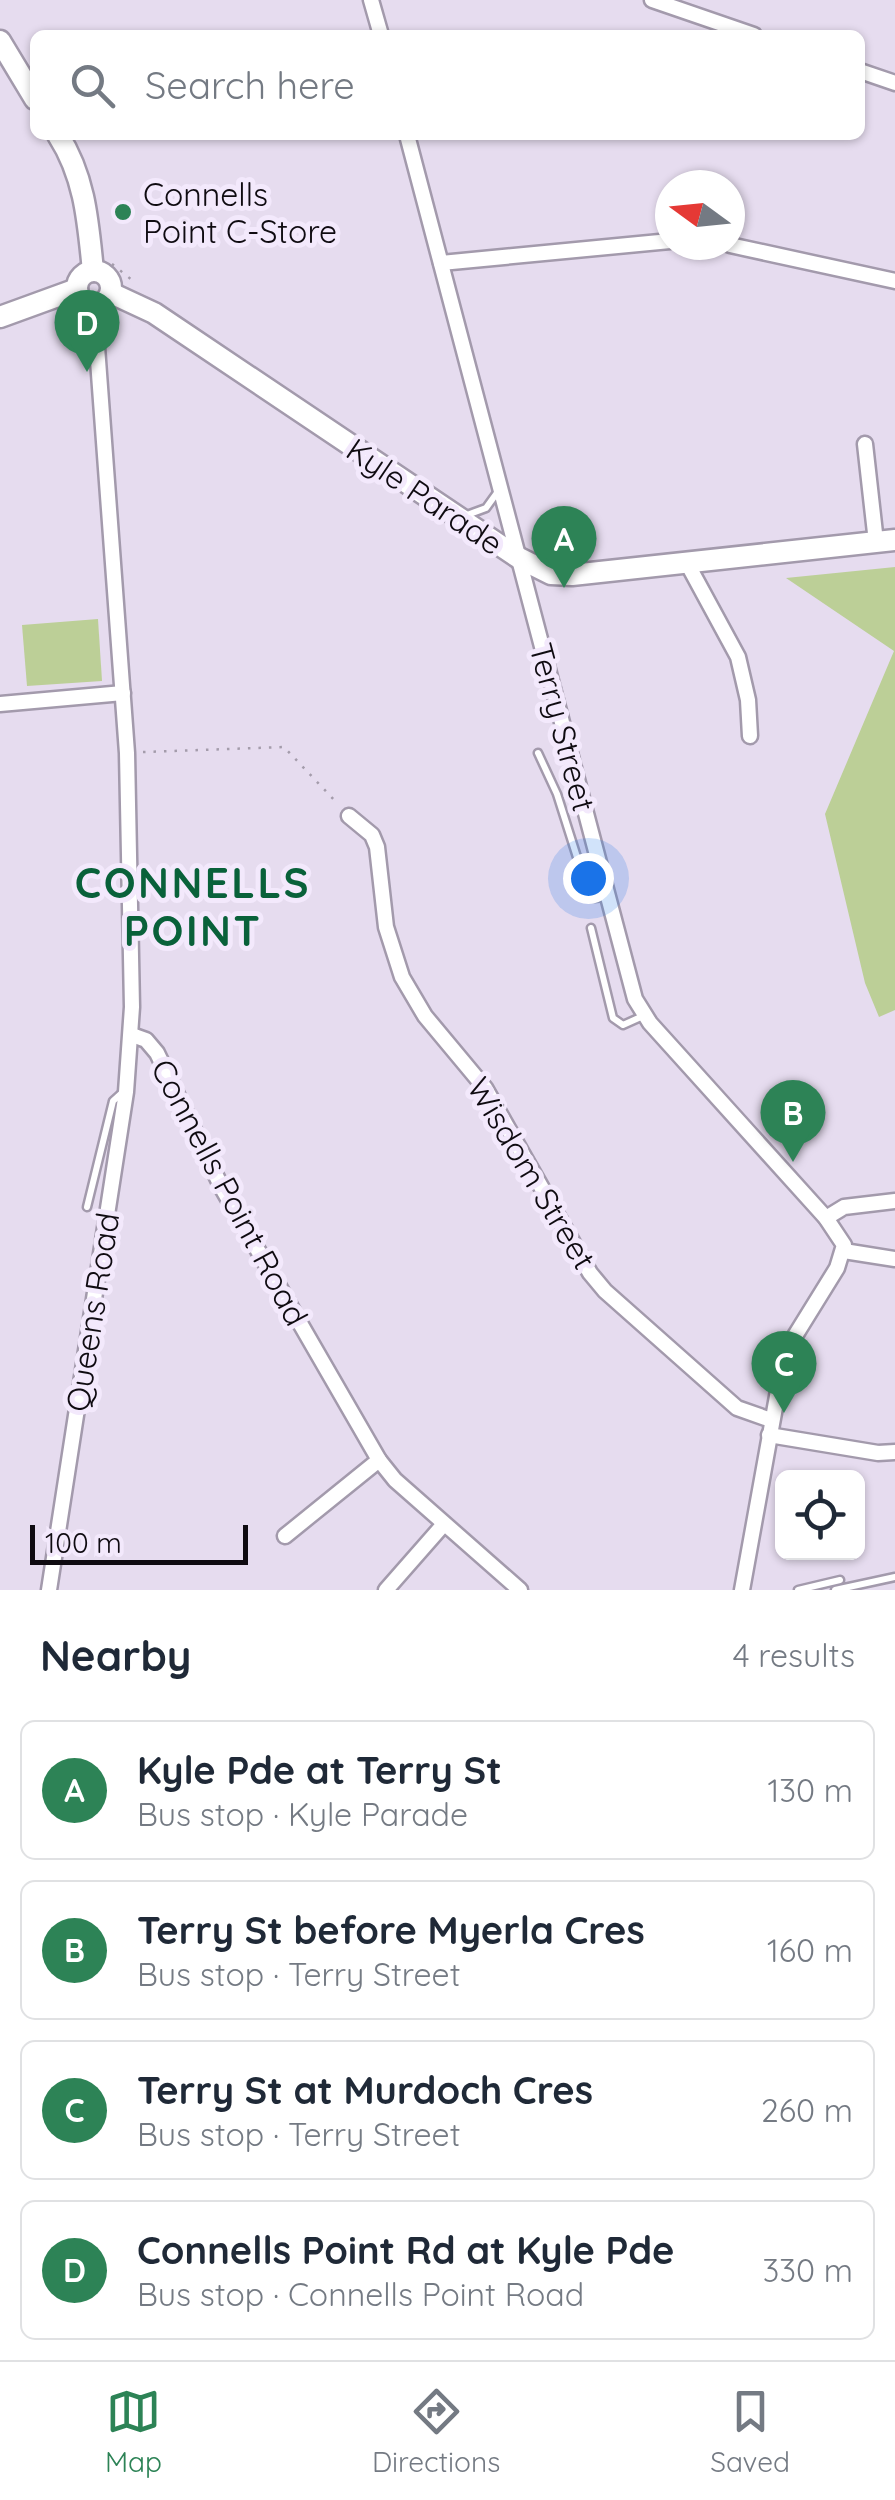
<!DOCTYPE html>
<meta charset="utf-8">
<style>
:root{--surface:#fff;--page:#f6f6f7;--text:#1f2937;--muted:#747a83;--line:#e0e1e3;--accent:#2d8356}
body{margin:0;font-family:Quicksand,sans-serif;background:var(--page);color:var(--text)}
.controls{position:absolute;right:30px;bottom:30px;display:grid;overflow:hidden;border-radius:15px;box-shadow:0 2px 8px #0004}
.controls button{width:90px;height:90px;display:grid;place-items:center;padding:0;border:0;border-bottom:2px solid var(--line);background:var(--surface);color:var(--text);font:50px sans-serif}
.compass{position:absolute;left:655px;top:170px;width:90px;height:90px;border-radius:50%;background:var(--surface);box-shadow:0 2px 8px #0004;rotate:285deg}
.scale{position:absolute;left:30px;bottom:25px;width:218px;box-sizing:border-box;padding-left:10px;border:5px solid #0f0b11;border-top:0;font-size:28px;line-height:35px;white-space:nowrap;color:#0f0b11;-webkit-text-stroke:8px #f3e9fc;paint-order:stroke}
.you{position:absolute;left:588px;top:878px;width:35px;height:35px;margin:-25px;border:8px solid #fff;border-radius:50%;background:#1a73e8;box-shadow:0 0 0 15px #1a73e833}
.badge{display:grid;place-items:center;width:65px;height:65px;border-radius:50%;background:var(--accent);color:#fff;font-size:32px;font-weight:700}
.pin{position:absolute;translate:-50% -82px;filter:drop-shadow(0 2px 5px #0008)}
.pin::after{content:'';position:absolute;top:52px;width:35px;height:30px;background:inherit;clip-path:polygon(0 0,100% 0,50% 100%)}
.list{margin:0;padding:0;list-style:none}
h2{display:flex;justify-content:space-between;align-items:center;height:130px;margin:0;padding:0 40px;font-size:42px}
h2 small{font-size:32px;font-weight:400;color:var(--muted)}
.list li{display:grid;grid-template-columns:65px 1fr auto;gap:30px;align-items:center;box-sizing:border-box;height:140px;margin:0 20px 20px;padding:0 20px;border:2px solid var(--line);border-radius:15px}
.list b{display:block;font-size:38px;white-space:nowrap}
.list p{margin:0;font-size:32px;white-space:nowrap;color:var(--muted)}
.list em{font-size:32px;font-style:normal;color:var(--muted)}
.icon{flex:none;width:55px;height:55px;fill:none;stroke:currentColor;stroke-width:2;stroke-linecap:round;stroke-linejoin:round}
.map{position:relative;flex:none;width:895px;height:1590px;overflow:hidden}
.search{position:absolute;background:var(--surface);box-shadow:0 2px 8px #0004;left:30px;right:30px;top:30px;height:110px;display:flex;align-items:center;gap:25px;box-sizing:border-box;padding:0 35px;border-radius:15px;color:var(--muted);font-size:38px}
.sheet{height:770px;background:var(--surface)}
nav{display:flex;justify-content:space-around;align-items:center;box-sizing:border-box;height:140px;border-top:2px solid var(--line);background:var(--surface);font-size:28px;color:var(--muted)}
nav a{display:grid;justify-items:center;gap:5px}
nav .on{color:var(--accent)}
.map>svg:first-child{display:block}
</style>
<div class="map">
<svg width="895" height="1590" viewBox="0 0 895 1590">
<rect width="100%" height="100%" fill="#e6dcef"/>
<g fill="#bccf97">
<polygon points="895,567 895,1010 879,1017 865,983 825,814 894,651 786,578"/>
<polygon points="98,619 102,681 27,686 22,625"/>
</g>
<g fill="none" stroke-linecap="round" stroke-linejoin="round">
<defs>
<g id="lane">
<polyline points="467,515 486,508 499,490"/>
<polyline points="538,753 557,794 589,895 594,898 606,897"/>
<polyline points="591,928 613,1018 623,1025 643,1016"/>
<polyline points="87,1207 113,1101 123,1092"/>
<polyline points="798,1590 840,1580"/>
<polyline points="835,1590 895,1577"/>
</g>
<g id="street">
<polyline points="371,0 381,35"/>
<polyline points="652,0 754,35"/>
<polyline points="860,71 895,83"/>
<polyline points="407,135 635,999 650,1023 826,1218 844,1245 837,1268 785,1352 742,1590"/>
<polyline points="730,245 895,281"/>
<polyline points="441,263 670,241"/>
<polyline points="865,444 876,542"/>
<polyline points="687,563 738,657 748,700 750,736"/>
<polyline points="0,704 123,693"/>
<polyline points="349,816 372,835 377,847 386,927 402,977 425,1016 485,1088 590,1273 605,1291 737,1408 771,1420"/>
<polyline points="132,1035 146,1040 157,1053 222,1188 379,1460 395,1480 520,1590"/>
<polyline points="826,1218 844,1207 895,1201"/>
<polyline points="844,1251 895,1259"/>
<polyline points="769,1435 878,1453 895,1452"/>
<polyline points="285,1536 379,1460"/>
<polyline points="49,1590 126,1092 132,1007 127,753 94,306"/>
<polyline points="386,1590 444,1524"/>
</g>
<g id="secondary">
<polyline points="0,41 35,99"/>
<path d="M58,135C85,177 88,221 93,271"/>
<circle cx="94" cy="288" r="17"/>
<polyline points="111,293 154,313 519,558 551,574 572,575 895,540"/>
<polyline points="0,317 77,289"/>
</g>
</defs>
<use href="#lane" stroke="#a39aac" stroke-width="11"/>
<use href="#street" stroke="#a39aac" stroke-width="19"/>
<use href="#secondary" stroke="#a39aac" stroke-width="25"/>
<g stroke="#a49cab" stroke-width="2.5" stroke-dasharray="2.5 8" stroke-linecap="butt">
<polyline points="112,264 132,280"/>
<polyline points="72,313 79,322"/>
<polyline points="143,752 284,747 338,804"/>
</g>
<use href="#lane" stroke="#fff" stroke-width="6"/>
<use href="#street" stroke="#fff" stroke-width="14"/>
<use href="#secondary" stroke="#fff" stroke-width="20"/>
</g>
<circle fill="#2d8356" stroke="#f3e9fc" stroke-width="4" cx="123" cy="212" r="10"/>
<g text-anchor="middle" dominant-baseline="central" stroke-width="10" stroke-linejoin="round" paint-order="stroke">
<g font-size="32" fill="#0f0b11" stroke="#f3e9fc" text-anchor="start">
<text x="143" y="194">Connells<tspan x="143" dy="37">Point C-Store</tspan></text>
</g>
<g font-size="32" fill="#0f0b11" stroke="#f3e9fc">
<text transform="translate(425 496) rotate(34)">Kyle Parade</text>
<text transform="translate(563 727) rotate(75)">Terry Street</text>
<text transform="translate(532 1173) rotate(59)">Wisdom Street</text>
<text transform="translate(230 1192) rotate(62)">Connells Point Road</text>
<text transform="translate(92 1312) rotate(-81)">Queens Road</text>
</g>
<g font-size="42" font-weight="bold" letter-spacing="2.5" fill="#09613a" stroke="#f3e9fc">
<text x="193" y="882">CONNELLS<tspan x="193" dy="48">POINT</tspan></text>
</g>
</g>
</svg>
<div class="controls">
<button><svg class="icon" aria-label="locate" viewBox="0 0 24 24"><circle cx="12" cy="12" r="6"/><path d="M12 2v4M12 18v4M2 12h4M18 12h4"/></svg></button>
</div>
<svg class="compass" viewBox="-18 -18 36 36"><path d="M0-13l5 13h-10z" fill="#e53935"/><path d="M0 13l5-13h-10z" fill="#747a83"/></svg>
<div class="scale">100 m</div>
<div class="you"></div>
<div class="pin badge" style="left:564px;top:588px">A</div>
<div class="pin badge" style="left:793px;top:1162px">B</div>
<div class="pin badge" style="left:784px;top:1413px">C</div>
<div class="pin badge" style="left:87px;top:372px">D</div>
<div class="search"><svg class="icon" aria-label="search" viewBox="0 0 24 24"><circle cx="10" cy="10" r="6"/><path d="M15 15l6 6"/></svg>Search here</div>
</div>
<section class="sheet">
<h2>Nearby<small>4 results</small></h2>
<ul class="list">
<li><span class="badge">A</span><div><b>Kyle Pde at Terry St</b><p>Bus stop · Kyle Parade</p></div><em>130 m</em></li>
<li><span class="badge">B</span><div><b>Terry St before Myerla Cres</b><p>Bus stop · Terry Street</p></div><em>160 m</em></li>
<li><span class="badge">C</span><div><b>Terry St at Murdoch Cres</b><p>Bus stop · Terry Street</p></div><em>260 m</em></li>
<li><span class="badge">D</span><div><b>Connells Point Rd at Kyle Pde</b><p>Bus stop · Connells Point Road</p></div><em>330 m</em></li>
</ul>
</section>
<nav>
<a class="on"><svg class="icon" aria-label="map" viewBox="0 0 24 24"><path d="M3 6l6-2 6 2 6-2v14l-6 2-6-2-6 2zM9 4v14M15 6v14"/></svg>Map</a>
<a><svg class="icon" aria-label="directions" viewBox="0 0 24 24"><path d="M12 3l9 9-9 9-9-9zM9 14v-3h6M13 9l2 2-2 2"/></svg>Directions</a>
<a><svg class="icon" aria-label="saved" viewBox="0 0 24 24"><path d="M7 4h10v16l-5-4-5 4z"/></svg>Saved</a>
</nav>
